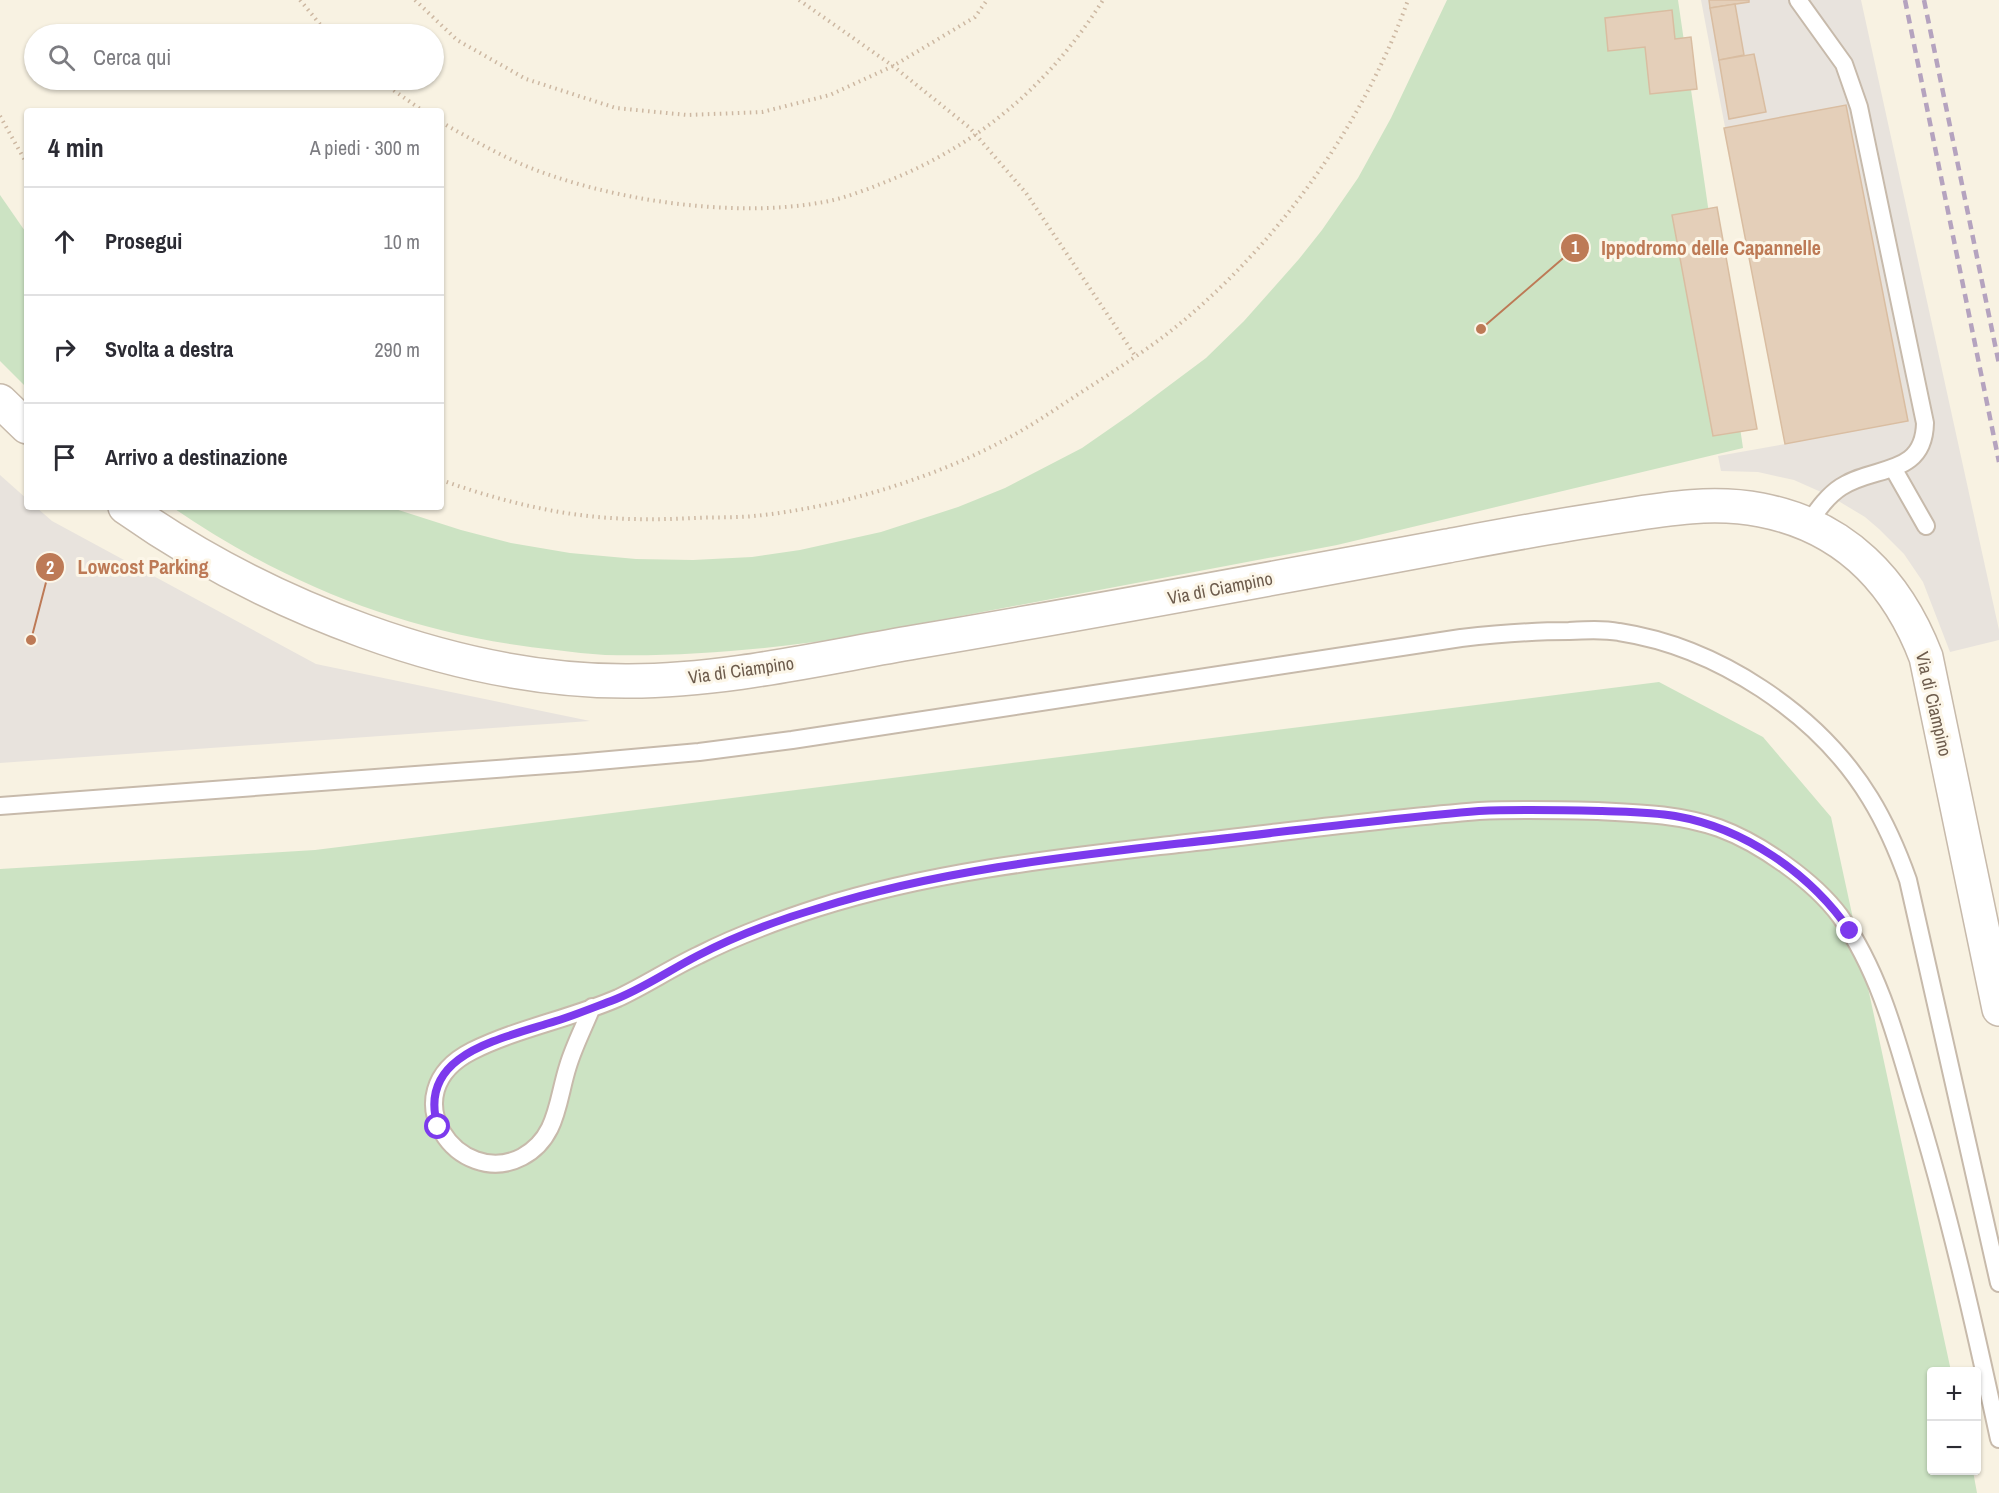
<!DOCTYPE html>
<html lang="it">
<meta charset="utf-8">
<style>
:root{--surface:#fff;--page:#f7f7f7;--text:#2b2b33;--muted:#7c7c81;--line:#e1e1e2}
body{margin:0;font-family:"Archivo Narrow",sans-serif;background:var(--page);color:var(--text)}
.controls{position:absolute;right:18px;bottom:18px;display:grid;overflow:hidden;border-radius:6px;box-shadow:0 2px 4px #0004}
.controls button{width:54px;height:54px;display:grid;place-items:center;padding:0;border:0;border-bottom:2px solid var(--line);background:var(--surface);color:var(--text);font:30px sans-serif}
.stop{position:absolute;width:18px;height:18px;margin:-14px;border:4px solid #7c3aed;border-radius:50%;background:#fff}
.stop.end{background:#7c3aed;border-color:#fff;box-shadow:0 2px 6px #0008}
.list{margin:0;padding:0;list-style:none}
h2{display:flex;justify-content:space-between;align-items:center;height:78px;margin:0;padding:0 24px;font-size:26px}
h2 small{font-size:20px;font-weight:400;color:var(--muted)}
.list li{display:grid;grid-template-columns:39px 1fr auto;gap:18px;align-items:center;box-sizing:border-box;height:108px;padding:0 24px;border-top:2px solid var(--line)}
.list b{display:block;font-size:22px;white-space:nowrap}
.list em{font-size:20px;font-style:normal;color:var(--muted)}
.icon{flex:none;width:33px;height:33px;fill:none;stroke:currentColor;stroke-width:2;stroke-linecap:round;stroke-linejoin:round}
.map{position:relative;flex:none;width:1999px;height:1493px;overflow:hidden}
.search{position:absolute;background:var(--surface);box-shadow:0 2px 4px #0004;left:24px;top:24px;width:420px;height:66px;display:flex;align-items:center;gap:15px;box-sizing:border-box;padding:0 21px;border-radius:33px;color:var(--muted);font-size:22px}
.panel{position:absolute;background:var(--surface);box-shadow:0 2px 4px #0004;left:24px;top:108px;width:420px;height:402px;border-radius:6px}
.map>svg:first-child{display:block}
</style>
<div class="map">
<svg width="1999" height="1493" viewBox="0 0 1999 1493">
<rect width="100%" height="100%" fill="#f8f2e2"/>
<g fill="#e8e3dd">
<polygon points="1701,0 1861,0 1999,630 1999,640 1950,652 1923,582 1904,554 1879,529 1865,517 1830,496 1794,480 1758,472 1721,471 1718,456 1785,444"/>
<polygon points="0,475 27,499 27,507 36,507 52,521 316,664 590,721 0,763"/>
</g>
<g fill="#cce3c3">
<path d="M1447,0H1678L1743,448L1337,545L850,637C770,649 687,657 605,655C589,654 572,652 556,650C415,636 288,587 172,507H389L461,530L511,543L570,553L636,559L693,560L752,557L800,550L881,532L958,507L1005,488L1082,448L1131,414L1206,358L1244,321L1299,259L1322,230L1358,178L1391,118Z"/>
<polygon points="0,195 27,234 27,388 0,361"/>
<polygon points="1659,682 1763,737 1831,817 1951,1371 1932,1372 1932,1470 1973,1471 1977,1493 0,1493 0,869 315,850"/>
</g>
<g fill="#e4cfb9" stroke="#d9bda1" stroke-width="1.5">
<polygon points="1709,0 1749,0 1749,2 1710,8"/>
<polygon points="1735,4 1744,55 1719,60 1710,8"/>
<polygon points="1672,10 1675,39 1691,37 1697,89 1650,94 1645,47 1608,51 1605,18"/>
<polygon points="1754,54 1766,112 1729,119 1719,60"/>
<polygon points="1846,105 1908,421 1785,444 1724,128"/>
<polygon points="1717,207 1757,429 1713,436 1672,215"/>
</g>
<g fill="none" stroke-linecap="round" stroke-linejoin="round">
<defs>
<g id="service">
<path d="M1798,0L1844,64L1859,107L1925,423C1924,477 1874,465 1841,487C1827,496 1817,511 1807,525"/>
<polyline points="1893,468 1926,526"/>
<path d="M0,806L576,763L699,752L792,740L1461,638C1497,634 1533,631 1569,631C1586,630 1603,629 1619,632C1717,647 1818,713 1870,798C1886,824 1898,852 1908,880L1999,1283"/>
<path d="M592,1007C584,1027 574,1046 568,1066C557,1100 558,1138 522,1157C459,1190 389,1093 472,1051C518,1028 570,1019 618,998C646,985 671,968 699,955C736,936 777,921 817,908C933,871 1057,858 1178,844C1278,833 1379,819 1479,811C1519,809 1558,810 1598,811C1639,813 1679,814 1719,828C1760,843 1814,881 1840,916C1878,970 1895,1033 1913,1095C1948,1208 1974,1323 1999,1439"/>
</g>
<g id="tertiary">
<polyline points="0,401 27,427"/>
<path d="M125,507C264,605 457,682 629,681C725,681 821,658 915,642C1093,612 1270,579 1447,546C1501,536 1554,526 1608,518C1659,510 1710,500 1761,510C1844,526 1897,581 1926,657L1999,1009"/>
</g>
</defs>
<use href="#service" stroke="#c7baab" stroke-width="20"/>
<use href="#tertiary" stroke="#c7baab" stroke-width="36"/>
<g stroke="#cdb8a2" stroke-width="4" stroke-dasharray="1.5 4.5" stroke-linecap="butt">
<polyline points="300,0 328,34"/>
<polyline points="415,0 457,40 526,79 616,108 687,115 762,112 830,95 893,66 975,17 987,0"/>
<polyline points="799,0 893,66 970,128 1026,193 1136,357"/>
<polyline points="379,80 423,111"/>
<polyline points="0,116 27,164"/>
<path d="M441,122C467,137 494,152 521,164C606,200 733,219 824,202C846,198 868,189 888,181C980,144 1050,84 1103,0"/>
<path d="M441,480C486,496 533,509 580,515C618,520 656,520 694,518C714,517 734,518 754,516C837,508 936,478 1010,437C1038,422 1064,403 1091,386C1128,362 1165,338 1197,309C1289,228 1367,115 1408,0"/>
</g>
<use href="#service" stroke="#fff" stroke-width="16"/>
<use href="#tertiary" stroke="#fff" stroke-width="33"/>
<g stroke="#b5a3bf" stroke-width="4.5" stroke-dasharray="9 6" stroke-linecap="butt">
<polyline points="1905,0 1999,462"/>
<polyline points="1924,0 1999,364"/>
</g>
</g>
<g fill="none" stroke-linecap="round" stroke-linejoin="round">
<path stroke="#7c3aed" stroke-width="8" d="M438,1127C416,1056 497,1040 546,1024C568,1018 589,1009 611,1001C641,990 668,971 697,956C735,936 778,920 819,908C937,871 1062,857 1184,843C1283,832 1381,819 1479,811C1521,809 1561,810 1602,811C1627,812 1651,812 1675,816C1744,828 1810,873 1850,931"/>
</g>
<g text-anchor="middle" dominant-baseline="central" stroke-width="6" stroke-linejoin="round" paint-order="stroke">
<g font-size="18" fill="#6c5b4c" stroke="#fcf6e8">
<text transform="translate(1220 588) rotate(-11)">Via di Ciampino</text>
<text transform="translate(741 670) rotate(-8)">Via di Ciampino</text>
<text transform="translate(1934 704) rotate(77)">Via di Ciampino</text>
</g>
</g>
<path fill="none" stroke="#bd7a56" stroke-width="2" d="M1481 329L1575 248M31 640L50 567"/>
<g fill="#bd7a56" stroke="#fcf6e8" stroke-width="2">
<circle cx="1481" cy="329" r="6"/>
<circle cx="31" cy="640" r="6"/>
<circle cx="1575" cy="248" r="15"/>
<circle cx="50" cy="567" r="15"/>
</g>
<g font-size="18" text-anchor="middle" font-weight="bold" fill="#fff">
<text x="1575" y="254">1</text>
<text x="50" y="574">2</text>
</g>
<g font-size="20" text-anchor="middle" font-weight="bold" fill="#bd7a56" stroke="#fcf6e8" stroke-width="6" stroke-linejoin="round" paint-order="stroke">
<text x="1711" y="255">Ippodromo delle Capannelle</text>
<text x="143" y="574">Lowcost Parking</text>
</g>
</svg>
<div class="controls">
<button>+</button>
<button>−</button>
</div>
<div class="stop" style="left:438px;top:1127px"></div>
<div class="stop end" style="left:1850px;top:931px"></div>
<div class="search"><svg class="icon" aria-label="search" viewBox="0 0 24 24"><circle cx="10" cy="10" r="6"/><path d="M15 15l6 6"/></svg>Cerca qui</div>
<section class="panel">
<h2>4 min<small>A piedi · 300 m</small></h2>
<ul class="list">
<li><svg class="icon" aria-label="ahead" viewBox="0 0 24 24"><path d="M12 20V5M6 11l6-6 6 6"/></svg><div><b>Prosegui</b></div><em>10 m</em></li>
<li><svg class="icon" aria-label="right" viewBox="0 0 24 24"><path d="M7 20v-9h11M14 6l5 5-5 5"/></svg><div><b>Svolta a destra</b></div><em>290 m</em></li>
<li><svg class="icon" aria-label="arrive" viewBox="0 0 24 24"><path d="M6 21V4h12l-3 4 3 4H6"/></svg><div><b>Arrivo a destinazione</b></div></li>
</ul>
</section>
</div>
